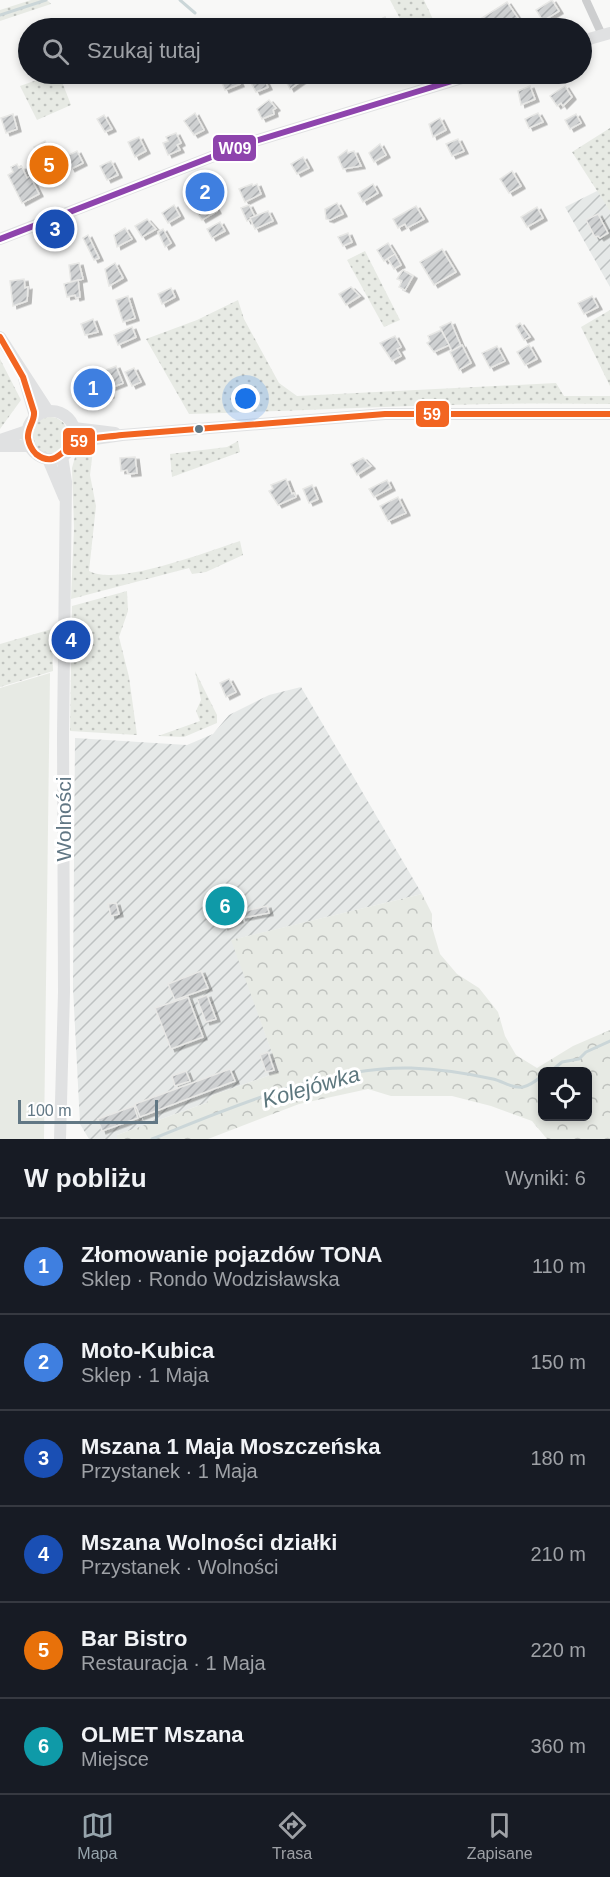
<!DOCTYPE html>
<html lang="pl">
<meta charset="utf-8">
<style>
:root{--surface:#171b24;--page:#242831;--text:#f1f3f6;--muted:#9ea1a6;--line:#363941;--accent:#96a4ac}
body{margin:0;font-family:Arial,sans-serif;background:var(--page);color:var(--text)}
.controls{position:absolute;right:18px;bottom:18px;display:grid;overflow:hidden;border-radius:9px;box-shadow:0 3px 9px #0003}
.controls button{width:54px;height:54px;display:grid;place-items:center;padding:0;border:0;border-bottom:2px solid var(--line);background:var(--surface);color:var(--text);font:30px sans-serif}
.scale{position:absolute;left:18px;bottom:15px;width:140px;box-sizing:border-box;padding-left:6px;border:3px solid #617784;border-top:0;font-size:16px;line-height:21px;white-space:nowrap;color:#617784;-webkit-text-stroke:4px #fff;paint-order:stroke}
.you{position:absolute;left:246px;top:399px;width:21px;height:21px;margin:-15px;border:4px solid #fff;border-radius:50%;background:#1a73e8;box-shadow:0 0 0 9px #1a73e833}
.badge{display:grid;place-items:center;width:39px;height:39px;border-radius:50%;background:var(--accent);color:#fff;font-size:20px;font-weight:700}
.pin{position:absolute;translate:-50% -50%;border:3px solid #fff;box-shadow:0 2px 6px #0006}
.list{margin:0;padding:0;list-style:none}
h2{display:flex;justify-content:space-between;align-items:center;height:78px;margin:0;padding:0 24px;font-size:26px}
h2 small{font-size:20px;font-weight:400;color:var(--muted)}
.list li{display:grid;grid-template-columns:39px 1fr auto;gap:18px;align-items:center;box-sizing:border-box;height:96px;padding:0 24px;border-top:2px solid var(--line)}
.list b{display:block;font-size:22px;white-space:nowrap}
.list p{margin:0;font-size:20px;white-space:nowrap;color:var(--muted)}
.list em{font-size:20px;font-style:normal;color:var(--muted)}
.icon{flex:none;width:33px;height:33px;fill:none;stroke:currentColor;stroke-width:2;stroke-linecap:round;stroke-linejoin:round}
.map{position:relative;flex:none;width:610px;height:1139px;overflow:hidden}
.search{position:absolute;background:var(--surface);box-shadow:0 3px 9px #0003;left:18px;right:18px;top:18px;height:66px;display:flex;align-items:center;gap:15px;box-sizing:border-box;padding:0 21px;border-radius:33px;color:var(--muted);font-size:22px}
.sheet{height:654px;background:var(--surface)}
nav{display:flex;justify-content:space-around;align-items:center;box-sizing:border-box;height:84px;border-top:2px solid var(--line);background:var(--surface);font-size:16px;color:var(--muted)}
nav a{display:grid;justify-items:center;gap:3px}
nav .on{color:var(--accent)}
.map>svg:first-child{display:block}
</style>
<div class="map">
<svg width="610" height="1139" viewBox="0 0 610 1139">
<defs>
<pattern id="industrial-furrows" width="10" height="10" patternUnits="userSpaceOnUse" patternTransform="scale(1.5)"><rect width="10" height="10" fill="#e6e9e8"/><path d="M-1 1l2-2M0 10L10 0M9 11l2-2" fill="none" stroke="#bec2c2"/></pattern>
<pattern id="grass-dots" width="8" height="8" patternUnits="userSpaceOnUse" patternTransform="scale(1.5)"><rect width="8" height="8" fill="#e7eae4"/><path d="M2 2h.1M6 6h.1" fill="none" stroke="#bfc2be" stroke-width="1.8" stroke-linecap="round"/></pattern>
<pattern id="forest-crowns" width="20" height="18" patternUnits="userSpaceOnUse" patternTransform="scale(1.5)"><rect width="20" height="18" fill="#e7eae4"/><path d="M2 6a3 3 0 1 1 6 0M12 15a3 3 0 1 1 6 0" fill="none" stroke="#bfc2be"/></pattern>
<pattern id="building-hatch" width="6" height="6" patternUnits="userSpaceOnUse" patternTransform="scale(1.5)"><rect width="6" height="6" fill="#cfd1d2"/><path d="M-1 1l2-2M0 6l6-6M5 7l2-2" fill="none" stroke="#abaeb0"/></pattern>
<filter id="shadow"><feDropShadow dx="4" dy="2.5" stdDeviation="0" flood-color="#0004"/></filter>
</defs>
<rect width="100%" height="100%" fill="#f8f8f7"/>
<g fill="url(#industrial-furrows)">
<polygon points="601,189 610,206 610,287 565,207"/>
<polygon points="301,687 422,894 232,940 279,1072 213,1095 206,1103 117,1135 117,1139 89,1139 80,1124 73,988 75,738 187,745 213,734 229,715 269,695"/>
</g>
<g fill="url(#grass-dots)">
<polygon points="31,0 47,0 51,4 0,21 0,10"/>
<polygon points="390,0 424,0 437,28 405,28"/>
<polygon points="54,74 59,74 71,105 37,120 20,86"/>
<polygon points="610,128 610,211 572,152"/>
<polygon points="365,251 400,320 384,327 347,260"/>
<path d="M238,300L244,319L279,383L297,396L556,383L564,396H610V404C468,401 330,410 189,414L146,339L197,320Z"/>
<polygon points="610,310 610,386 581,327"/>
<polygon points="0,359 21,400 0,429"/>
<circle cx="50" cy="435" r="18"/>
<polygon points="238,441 240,452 172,477 170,454 227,447"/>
<path d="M84,450H93L90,475L96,506L89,571C116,587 209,551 240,541L243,555L206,572L192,574L189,568L71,599L74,528L72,468L75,457Z"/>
<polygon points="127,591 128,611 119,637 129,677 137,735 70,731 72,606"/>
<polygon points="52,629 53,671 0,687 0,644"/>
<polygon points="195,671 217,715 217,723 184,737 158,736 200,721 196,711 201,700"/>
</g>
<path fill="url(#forest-crowns)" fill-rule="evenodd" d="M422,894L432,914V927L440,954L457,974L479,988L498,1012L505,1036L516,1055L537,1068L573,1046L610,1030V1139H547L532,1121L491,1106L452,1096H391L368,1089L299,1104L208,1139H117V1135L206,1103L213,1095L279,1072L231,940ZM542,1072H588V1116H542Z"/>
<polygon fill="#e7eae4" points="50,673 44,1139 0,1139 0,688"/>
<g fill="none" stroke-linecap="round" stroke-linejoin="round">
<g stroke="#cbd6d8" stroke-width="3">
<polyline points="180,0 195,13"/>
<polyline points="0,15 46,0"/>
<polyline points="550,1072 562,1062 579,1059 586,1052 610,1041"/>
<path d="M152,1139C230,1108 325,1066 411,1068C438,1069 466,1073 493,1079C503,1081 512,1089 523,1087C529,1086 537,1080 542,1076"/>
</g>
</g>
<g fill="url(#building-hatch)" stroke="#e8e8e6" stroke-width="1.5" filter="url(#shadow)">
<polygon points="552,0 559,11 543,21 536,10"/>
<polygon points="507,2 518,18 510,24 508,20 499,28 489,28 482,18"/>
<polygon points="385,17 390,28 375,28 373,23"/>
<polygon points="225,74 235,74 240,84 225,90 219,76"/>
<polygon points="288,74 305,74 307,77 290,89 283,76"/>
<polygon points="263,77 268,87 256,92 251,83"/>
<polygon points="530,86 535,99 521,105 518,91"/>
<polygon points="565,86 572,97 563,106 561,103 557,106 550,96"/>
<polygon points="269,100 276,108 273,110 274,114 262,119 257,109"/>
<polygon points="195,113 204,130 194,135 184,121"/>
<polygon points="538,113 543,122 529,128 525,119"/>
<polygon points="13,114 17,129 6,133 1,118"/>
<polygon points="576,114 581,123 570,129 565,120"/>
<polygon points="104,115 112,129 105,132 97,119"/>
<polygon points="440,118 446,130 433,137 429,124"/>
<polygon points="176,133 181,143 177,145 180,150 168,155 163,143 168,141 166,137"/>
<polygon points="139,137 146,151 135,157 128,142"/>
<polygon points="458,139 464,151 452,156 446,144"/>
<polygon points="45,141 58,172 51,176 49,170 46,172 34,147"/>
<polygon points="380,144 386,155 374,162 369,153"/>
<polygon points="347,150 348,153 354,151 361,166 343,169 338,157"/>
<polygon points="77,151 83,163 71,169 65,157"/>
<polygon points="303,157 309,168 297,174 291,164"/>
<polygon points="111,161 118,175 107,180 100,166"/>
<polygon points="17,164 19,168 22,167 27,178 30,176 39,194 22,203 8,175 13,172 11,167"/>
<polygon points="512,171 521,186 509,193 500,179"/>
<polygon points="252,184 253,186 257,184 261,194 245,202 239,189"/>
<polygon points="373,184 378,193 363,202 358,193"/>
<polygon points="202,192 208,204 196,211 190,200"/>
<polygon points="207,193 217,211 202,220 196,211 208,204 203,195"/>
<polygon points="337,203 343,214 330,220 326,219 325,209"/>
<polygon points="174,205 180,216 168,223 162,213"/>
<polygon points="249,205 255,217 247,221 241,208"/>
<polygon points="416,206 424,219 407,228 405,224 398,228 393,219"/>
<polygon points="537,207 543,218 527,227 521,217"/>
<polygon points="268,211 273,221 255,229 250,218"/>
<polygon points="598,214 608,233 600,238 598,236 595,237 586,220"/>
<polygon points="147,219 156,229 142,237 135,226"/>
<polygon points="220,222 225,231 212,238 207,229"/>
<polygon points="125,228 132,239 117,247 114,235"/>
<polygon points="163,229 171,243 165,247 158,232"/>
<polygon points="348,233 352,242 343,246 338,237"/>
<polygon points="88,235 99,258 94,260 83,238"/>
<polygon points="388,243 395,254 384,261 377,250"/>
<polygon points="442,249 456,272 434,285 420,262"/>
<polygon points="395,254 401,265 394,269 388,259"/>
<polygon points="79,263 83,279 71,282 69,265"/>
<polygon points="115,263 123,278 109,286 105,269"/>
<polygon points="403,270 413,276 405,290 399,287 402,281 397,279"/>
<polygon points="24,279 25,288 28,287 27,301 13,306 10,281"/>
<polygon points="78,280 80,297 76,298 75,295 67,297 64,284"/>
<polygon points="351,287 360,296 346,305 339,294"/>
<polygon points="171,288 175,297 162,304 158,294"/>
<polygon points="128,296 135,318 123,322 116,300"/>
<polygon points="592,296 598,307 584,314 578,303"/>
<polygon points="93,319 98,332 85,335 81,324"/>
<polygon points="451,322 461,346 452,351 440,327"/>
<polygon points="520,323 530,337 524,340 516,326"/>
<polygon points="132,327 136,337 118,345 114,335"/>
<polygon points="441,330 449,345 434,352 427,343 430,341 428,336"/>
<polygon points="395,336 401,347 397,349 401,356 392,361 380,343"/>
<polygon points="462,345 471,363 459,370 450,352"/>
<polygon points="529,345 537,359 525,365 517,352"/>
<polygon points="497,346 505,361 490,368 482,353"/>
<polygon points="116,366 123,383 108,389 101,372"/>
<polygon points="134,368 141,382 132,386 125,372"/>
<polygon points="101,372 110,395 92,403 83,380"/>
<polygon points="135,457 137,473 128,474 127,470 121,471 120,458"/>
<polygon points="363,458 371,466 357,475 351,464"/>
<polygon points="286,479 292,494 294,493 296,497 278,505 269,491 273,489 271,485"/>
<polygon points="387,480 391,488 374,497 369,489"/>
<polygon points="312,485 318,499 309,503 303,489"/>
<polygon points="398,497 406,513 388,521 380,506"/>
<polygon points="229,679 236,692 226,697 220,683"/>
<polygon points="224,888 239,920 224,927 211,894"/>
<polygon points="116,903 119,914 111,916 108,904"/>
<polygon points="267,906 269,913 242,918 241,912"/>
<polygon points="201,971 208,988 175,1000 168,984"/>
<polygon points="207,995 216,1019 206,1022 197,999"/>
<polygon points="188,997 203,1037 171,1049 155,1008"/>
<polygon points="268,1052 274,1070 266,1072 260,1055"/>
<polygon points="230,1069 235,1081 140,1117 135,1104"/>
<polygon points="186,1071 190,1081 175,1086 172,1076"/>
<polygon points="134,1106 138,1118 102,1131 98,1119"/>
</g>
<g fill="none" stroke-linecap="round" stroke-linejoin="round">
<polyline stroke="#cdcecf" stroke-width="8" points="586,0 602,35"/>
<g stroke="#e0e1e2" stroke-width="12">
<polyline points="582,41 610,33"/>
<polyline points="0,239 245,144 475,74"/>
<polyline points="0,337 48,411"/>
<polyline points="24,378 35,416"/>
<circle cx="51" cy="435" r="24"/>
<polyline points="74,428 115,433"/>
<polyline points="0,440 27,431"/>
<polyline points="74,442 122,435 385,414 610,414"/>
<polyline points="0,446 29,446"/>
<polyline points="48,459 64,497"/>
<polyline points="60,1139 64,992 63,736 66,482 62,456"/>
</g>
<defs>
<path id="bus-1" d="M0,337L23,377L34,412C35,421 27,428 28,438C29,444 32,450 36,454C57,470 64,445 80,441C94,437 108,437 122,435L385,414H610"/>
<polyline id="bus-2" points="0,239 245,144 475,74"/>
</defs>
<use href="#bus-1" stroke="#fff" stroke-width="10"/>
<use href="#bus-2" stroke="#fff" stroke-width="10"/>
<use href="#bus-1" stroke="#f26522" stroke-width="6"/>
<use href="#bus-2" stroke="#8e44ad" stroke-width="6"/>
</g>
<circle fill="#617784" stroke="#fff" stroke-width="2" cx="199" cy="429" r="5"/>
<g text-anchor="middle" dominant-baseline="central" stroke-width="6" stroke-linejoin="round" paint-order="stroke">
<g font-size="21" fill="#617784" stroke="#fff">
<text transform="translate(63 819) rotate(-90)">Wolności</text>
</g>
<g font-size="22" font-style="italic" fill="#5d777e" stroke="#fff">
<text transform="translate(311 1087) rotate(-16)">Kolejówka</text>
</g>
</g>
<g stroke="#fff" stroke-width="2">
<rect x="212" y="134" width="45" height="28" rx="6" fill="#8e44ad"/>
<rect x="415" y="400" width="35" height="28" rx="6" fill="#f26522"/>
<rect x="62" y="427" width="34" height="29" rx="6" fill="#f26522"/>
</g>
<g font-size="16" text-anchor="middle" font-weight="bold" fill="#fff">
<text x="235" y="154">W09</text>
<text x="432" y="420">59</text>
<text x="79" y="447">59</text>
</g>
</svg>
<div class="controls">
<button><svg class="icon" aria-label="locate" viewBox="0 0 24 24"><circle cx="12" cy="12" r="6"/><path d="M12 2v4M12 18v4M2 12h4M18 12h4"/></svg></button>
</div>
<div class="scale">100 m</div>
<div class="you"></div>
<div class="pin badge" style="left:93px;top:388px;background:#3f7fe0">1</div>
<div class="pin badge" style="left:205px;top:192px;background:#3f7fe0">2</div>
<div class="pin badge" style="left:55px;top:229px;background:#1a4fb4">3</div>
<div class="pin badge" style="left:71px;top:640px;background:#1a4fb4">4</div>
<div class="pin badge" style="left:49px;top:165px;background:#e8710a">5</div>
<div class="pin badge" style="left:225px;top:906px;background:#0f9aa8">6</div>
<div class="search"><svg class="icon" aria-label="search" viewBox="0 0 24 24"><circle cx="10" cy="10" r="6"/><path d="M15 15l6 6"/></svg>Szukaj tutaj</div>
</div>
<section class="sheet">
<h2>W pobliżu<small>Wyniki: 6</small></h2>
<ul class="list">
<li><span class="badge" style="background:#3f7fe0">1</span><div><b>Złomowanie pojazdów TONA</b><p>Sklep · Rondo Wodzisławska</p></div><em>110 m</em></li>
<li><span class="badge" style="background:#3f7fe0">2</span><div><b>Moto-Kubica</b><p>Sklep · 1 Maja</p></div><em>150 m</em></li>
<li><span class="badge" style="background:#1a4fb4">3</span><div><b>Mszana 1 Maja Moszczeńska</b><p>Przystanek · 1 Maja</p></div><em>180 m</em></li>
<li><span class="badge" style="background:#1a4fb4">4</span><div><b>Mszana Wolności działki</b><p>Przystanek · Wolności</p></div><em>210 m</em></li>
<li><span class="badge" style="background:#e8710a">5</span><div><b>Bar Bistro</b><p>Restauracja · 1 Maja</p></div><em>220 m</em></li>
<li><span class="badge" style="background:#0f9aa8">6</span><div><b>OLMET Mszana</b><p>Miejsce</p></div><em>360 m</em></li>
</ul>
</section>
<nav>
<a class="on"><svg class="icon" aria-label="map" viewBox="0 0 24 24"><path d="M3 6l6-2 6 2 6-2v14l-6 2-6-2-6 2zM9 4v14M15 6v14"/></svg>Mapa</a>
<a><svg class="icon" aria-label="directions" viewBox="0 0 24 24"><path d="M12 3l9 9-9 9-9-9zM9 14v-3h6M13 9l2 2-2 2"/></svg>Trasa</a>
<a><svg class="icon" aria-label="saved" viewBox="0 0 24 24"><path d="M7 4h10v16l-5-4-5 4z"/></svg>Zapisane</a>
</nav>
